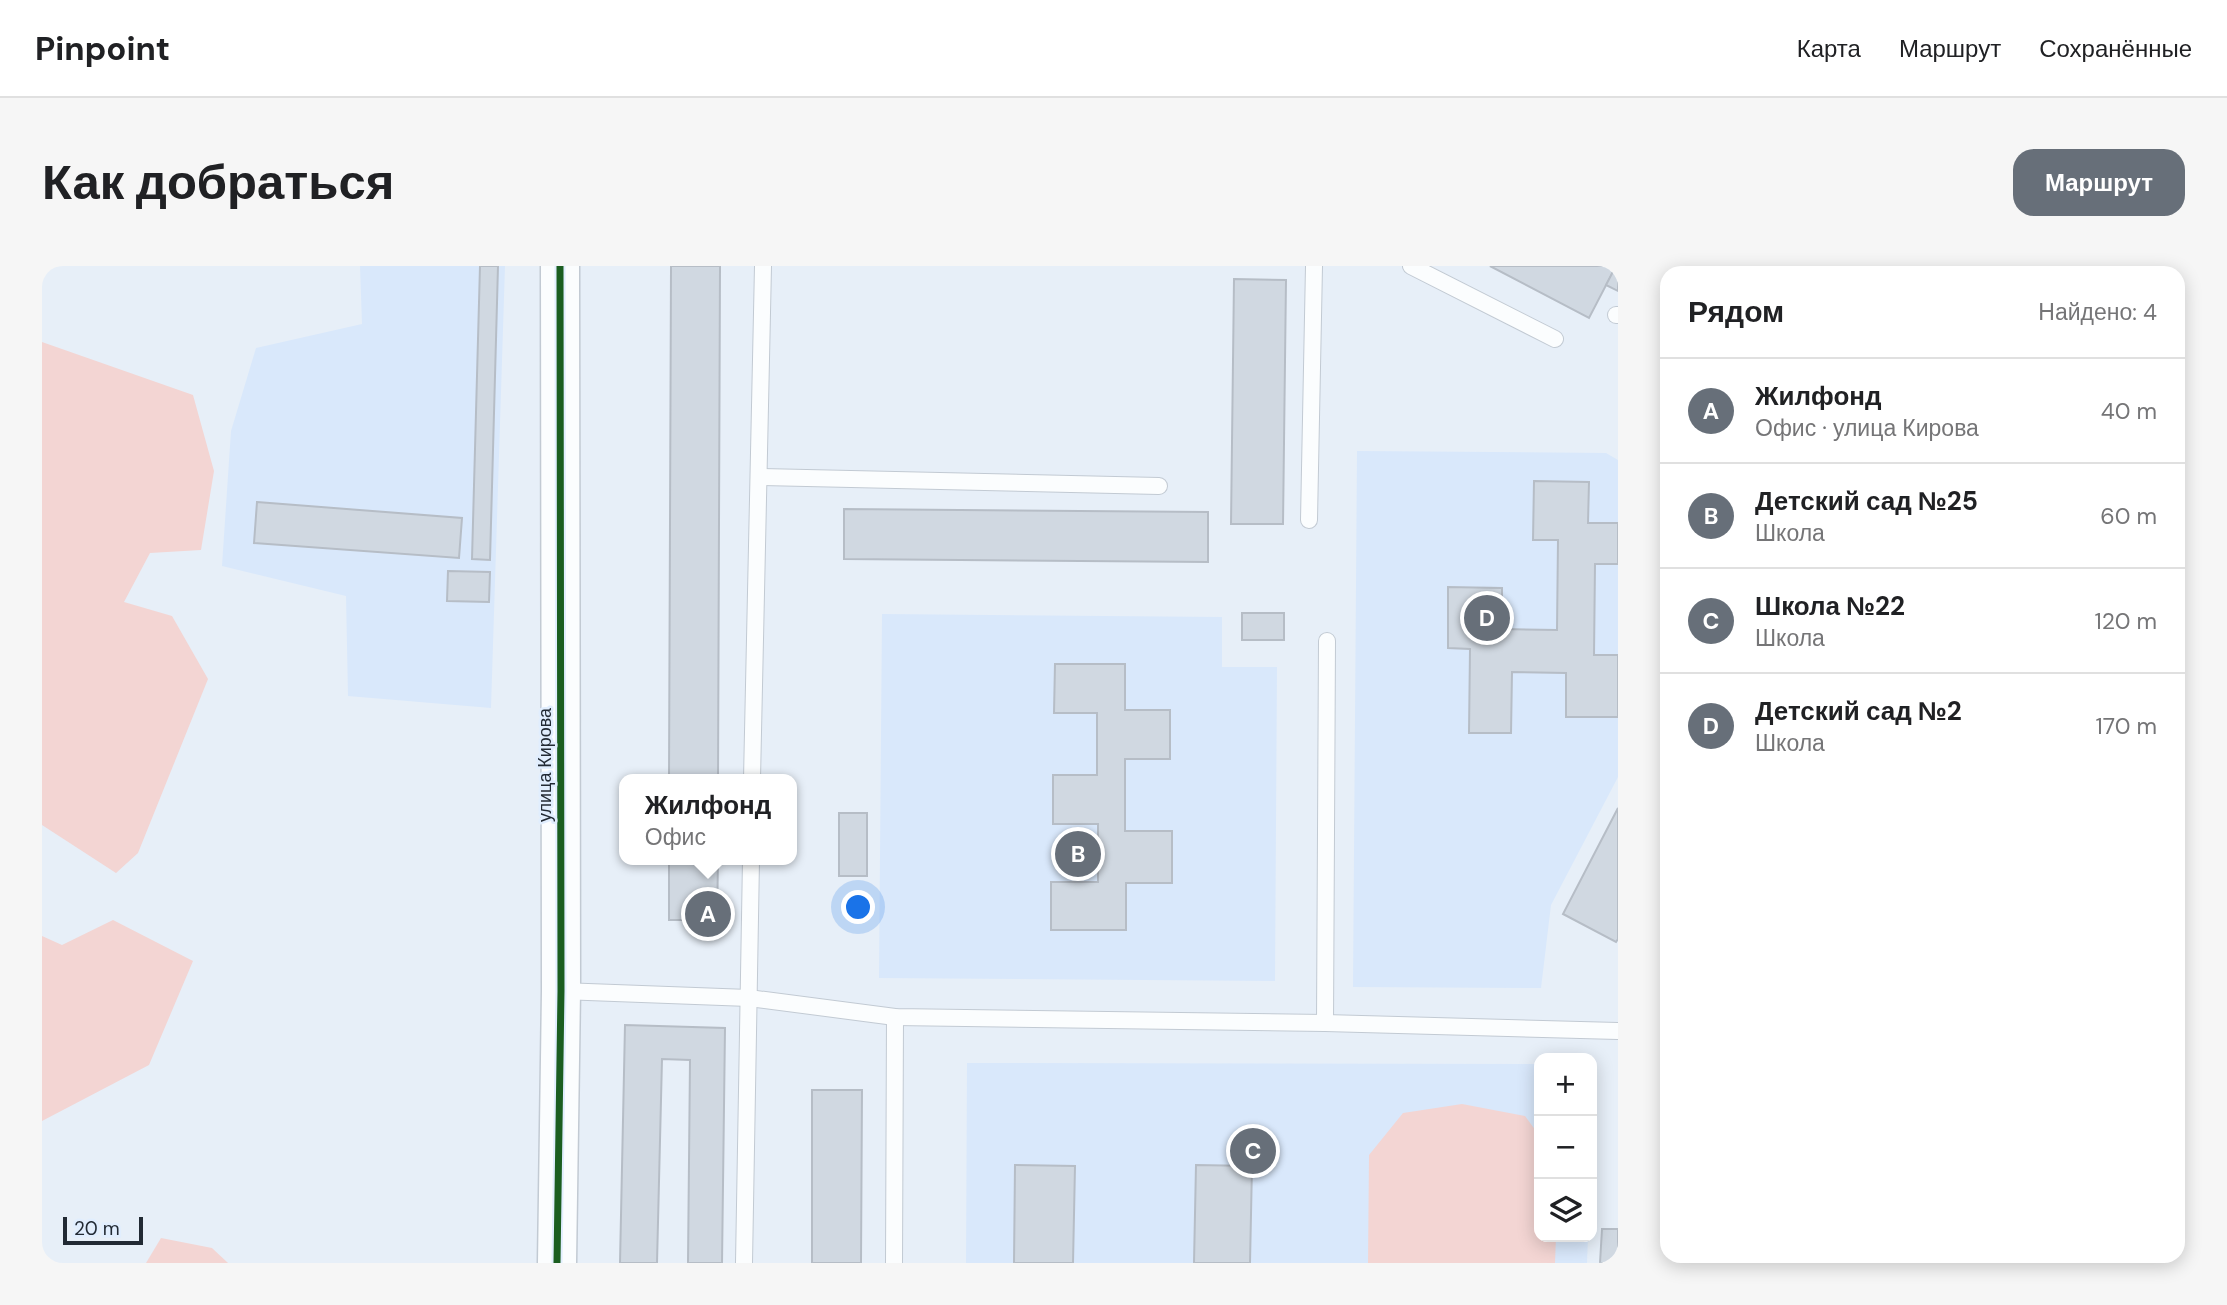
<!DOCTYPE html>
<html lang="ru">
<meta charset="utf-8">
<style>
:root{--surface:#fff;--page:#f6f6f6;--text:#202124;--muted:#757577;--line:#e0e0e0;--accent:#676f79}
body{margin:0;font-family:"DM Sans",sans-serif;background:var(--page);color:var(--text)}
.controls{position:absolute;right:21px;bottom:21px;display:grid;overflow:hidden;border-radius:14px;box-shadow:0 4px 18px #0003}
.controls button{width:63px;height:63px;display:grid;place-items:center;padding:0;border:0;border-bottom:2px solid var(--line);background:var(--surface);color:var(--text);font:35px sans-serif}
.scale{position:absolute;left:21px;bottom:18px;width:80px;box-sizing:border-box;padding-left:7px;border:4px solid #222a34;border-top:0;font-size:19px;line-height:24px;white-space:nowrap;color:#222a34;-webkit-text-stroke:5px #e1eefe;paint-order:stroke}
.you{position:absolute;left:817px;top:642px;width:24px;height:24px;margin:-18px;border:5px solid #fff;border-radius:50%;background:#1a73e8;box-shadow:0 0 0 10px #1a73e833}
.badge{display:grid;place-items:center;width:46px;height:46px;border-radius:50%;background:var(--accent);color:#fff;font-size:23px;font-weight:700}
.pin{position:absolute;translate:-50% -50%;border:4px solid #fff;box-shadow:0 2px 7px #0006}
.popup{position:absolute;left:577px;top:508px;width:178px;height:91px;box-sizing:border-box;display:grid;place-content:center;border-radius:14px;background:var(--surface);filter:drop-shadow(0 2px 5px #0005);font-size:23px;white-space:nowrap;color:var(--muted)}
.popup b{font-size:26px;color:var(--text)}
.popup::after{content:'';position:absolute;left:50%;top:100%;margin-left:-14px;border:14px solid transparent;border-top-color:var(--surface)}
.list{margin:0;padding:0;list-style:none}
h2{display:flex;justify-content:space-between;align-items:center;height:91px;margin:0;padding:0 28px;font-size:30px}
h2 small{font-size:23px;font-weight:400;color:var(--muted)}
.list li{display:grid;grid-template-columns:46px 1fr auto;gap:21px;align-items:center;box-sizing:border-box;height:105px;padding:0 28px;border-top:2px solid var(--line)}
.list b{display:block;font-size:26px;white-space:nowrap}
.list p{margin:0;font-size:23px;white-space:nowrap;color:var(--muted)}
.list em{font-size:23px;font-style:normal;color:var(--muted)}
.icon{flex:none;width:38px;height:38px;fill:none;stroke:currentColor;stroke-width:2;stroke-linecap:round;stroke-linejoin:round}
.map{position:relative;flex:none;width:1576px;height:997px;overflow:hidden;border-radius:21px}
header{display:flex;align-items:center;gap:42px;box-sizing:border-box;height:98px;padding:0 35px;background:var(--surface);border-bottom:2px solid var(--line)}
header strong{font-size:33px}
nav{display:flex;gap:38px;margin-inline-start:auto;font-size:24px}
.intro{display:flex;align-items:center;justify-content:space-between;box-sizing:border-box;height:168px;padding:0 42px}
h1{margin:0;font-size:49px}
.button{padding:18px 32px;border-radius:21px;background:var(--accent);color:#fff;font-size:24px;font-weight:700}
main{display:flex;gap:42px;padding:0 42px}
aside{flex:1;background:var(--surface);border-radius:21px;box-shadow:0 4px 18px #0003}
.map>svg:first-child{display:block}
</style>
<header>
<strong>Pinpoint</strong>
<nav><a>Карта</a><a>Маршрут</a><a>Сохранённые</a></nav>
</header>
<div class="intro"><h1>Как добраться</h1><a class="button">Маршрут</a></div>
<main>
<div class="map">
<svg width="1576" height="997" viewBox="0 0 1576 997">
<rect width="100%" height="100%" fill="#e7eff8"/>
<g fill="#d9e8fb">
<polygon points="318,0 463,0 449,442 306,430 304,330 180,300 189,165 214,82 320,58"/>
<polygon points="1315,185 1564,187 1576,194 1576,511 1509,639 1499,722 1311,721"/>
<polygon points="840,348 1180,351 1180,401 1235,401 1233,715 837,712"/>
<polygon points="925,797 1497,798 1497,971 1546,971 1545,997 924,997"/>
</g>
<g fill="#f3d5d3">
<polygon points="0,76 151,129 172,205 159,284 108,287 82,336 130,350 166,413 96,587 74,607 0,559"/>
<polygon points="71,654 151,695 107,799 0,855 0,670 20,679"/>
<polygon points="1420,838 1483,850 1497,869 1497,971 1514,971 1513,997 1326,997 1327,889 1361,847"/>
<polygon points="119,972 170,982 186,997 104,997"/>
</g>
<g fill="#d0d8e1" stroke="#b6bdc6" stroke-width="2">
<polygon points="438,0 456,0 448,294 430,293"/>
<polygon points="629,0 678,0 676,513 627,513"/>
<polygon points="1448,0 1574,0 1547,52"/>
<polygon points="1574,0 1576,0 1576,25 1564,19"/>
<polygon points="1192,13 1244,14 1241,258 1189,258"/>
<polygon points="1492,215 1547,216 1546,257 1576,257 1576,298 1553,298 1552,389 1576,389 1576,451 1524,451 1524,407 1470,406 1469,467 1427,467 1428,383 1406,382 1406,321 1460,322 1460,363 1515,364 1516,274 1491,274"/>
<polygon points="215,236 420,252 417,292 212,277"/>
<polygon points="802,243 1166,246 1166,296 802,293"/>
<polygon points="406,305 448,306 447,336 405,335"/>
<rect x="1200" y="347" width="42" height="27"/>
<polygon points="1013,398 1083,398 1083,444 1128,444 1128,493 1083,493 1083,565 1130,565 1130,617 1084,617 1084,664 1009,664 1009,616 1056,616 1056,558 1011,558 1011,509 1055,509 1055,447 1012,447"/>
<polygon points="1576,542 1576,673 1574,676 1521,648"/>
<rect x="797" y="547" width="28" height="63"/>
<polygon points="627,594 676,594 675,654 627,654"/>
<polygon points="583,759 683,762 680,997 646,997 648,794 620,793 615,997 578,997"/>
<polygon points="770,824 820,824 819,997 770,997"/>
<polygon points="973,899 1033,900 1031,997 972,997"/>
<polygon points="1154,899 1210,900 1208,997 1152,997"/>
<polygon points="1560,963 1576,963 1576,997 1558,997"/>
</g>
<g fill="none" stroke-linecap="round" stroke-linejoin="round">
<defs>
<g id="service">
<polyline points="1369,0 1513,73"/>
<polyline points="1574,49 1576,49"/>
<polyline points="717,211 1117,220"/>
<polyline points="1267,254 1272,0"/>
<polyline points="710,513 721,0"/>
<polyline points="519,725 707,732 853,751 1283,757 1576,765"/>
<polyline points="1283,757 1285,375"/>
<polyline points="702,997 709,594"/>
<polyline points="852,997 853,751"/>
</g>
<polyline id="tertiary" points="515,997 519,725 518,0"/>
</defs>
<use href="#service" stroke="#c2cad3" stroke-width="18"/>
<use href="#tertiary" stroke="#c2cad3" stroke-width="41"/>
<use href="#service" stroke="#fbfdfe" stroke-width="16"/>
<use href="#tertiary" stroke="#fbfdfe" stroke-width="38"/>
<defs>
<polyline id="cycleway" points="515,997 519,725 518,0"/>
</defs>
<use href="#cycleway" stroke="#e1eefe" stroke-width="11"/>
<use href="#cycleway" stroke="#1b5e20" stroke-width="7"/>
</g>
<g text-anchor="middle" dominant-baseline="central" stroke-width="5" stroke-linejoin="round" paint-order="stroke">
<g font-size="18" fill="#222a34" stroke="#e1eefe">
<text transform="translate(503 499) rotate(-90)">улица Кирова</text>
</g>
</g>
</svg>
<div class="controls">
<button>+</button>
<button>−</button>
<button><svg class="icon" aria-label="layers" viewBox="0 0 24 24"><path d="M12 4l9 5-9 5-9-5zM3 14l9 5 9-5"/></svg></button>
</div>
<div class="scale">20 m</div>
<div class="you"></div>
<div class="pin badge" style="left:666px;top:648px">A</div>
<div class="popup"><b>Жилфонд</b>Офис</div>
<div class="pin badge" style="left:1036px;top:588px">B</div>
<div class="pin badge" style="left:1211px;top:885px">C</div>
<div class="pin badge" style="left:1445px;top:352px">D</div>
</div>
<aside>
<h2>Рядом<small>Найдено: 4</small></h2>
<ul class="list">
<li><span class="badge">A</span><div><b>Жилфонд</b><p>Офис · улица Кирова</p></div><em>40 m</em></li>
<li><span class="badge">B</span><div><b>Детский сад №25</b><p>Школа</p></div><em>60 m</em></li>
<li><span class="badge">C</span><div><b>Школа №22</b><p>Школа</p></div><em>120 m</em></li>
<li><span class="badge">D</span><div><b>Детский сад №2</b><p>Школа</p></div><em>170 m</em></li>
</ul>
</aside>
</main>
